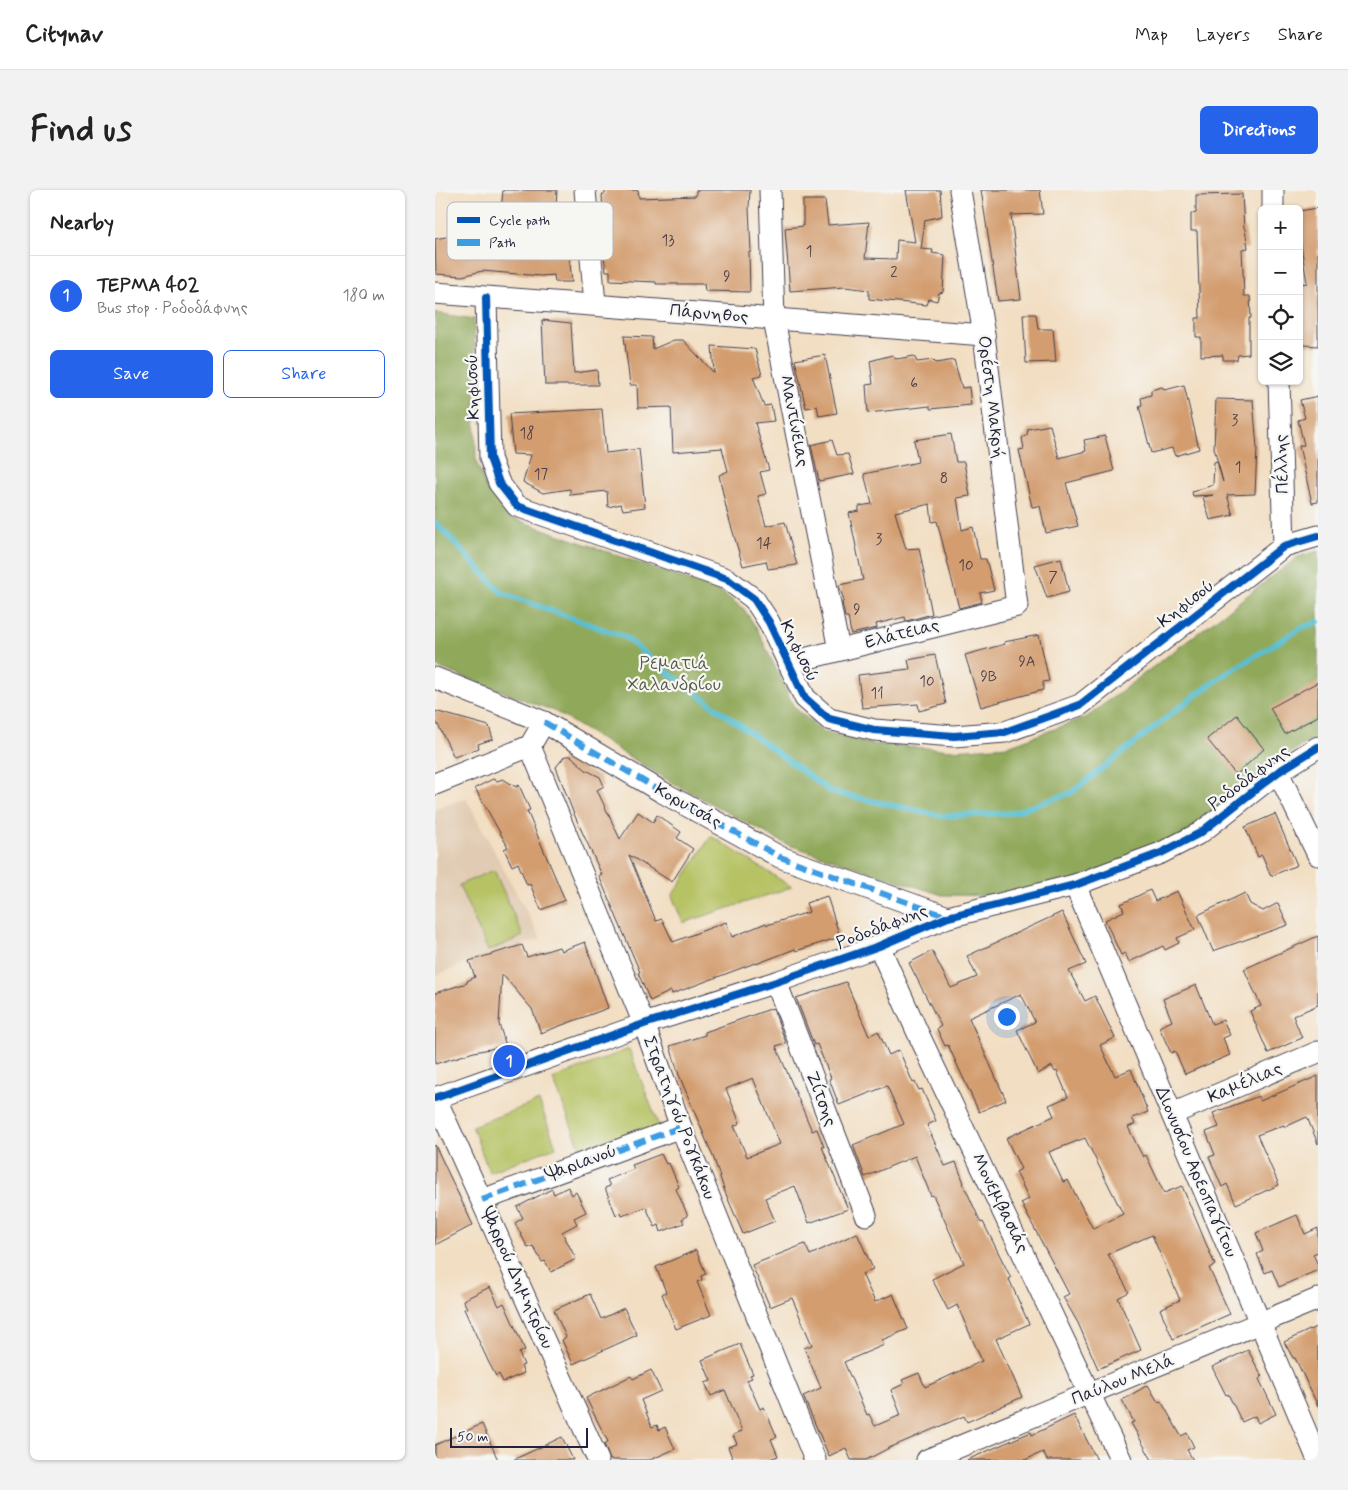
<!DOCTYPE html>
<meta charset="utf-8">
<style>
:root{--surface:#fff;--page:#f2f2f2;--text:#222;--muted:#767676;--line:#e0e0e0;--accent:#2563eb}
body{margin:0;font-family:Mynerve,sans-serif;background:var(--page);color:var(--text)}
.controls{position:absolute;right:15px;top:15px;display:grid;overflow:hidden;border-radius:8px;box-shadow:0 1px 4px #0004}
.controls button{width:45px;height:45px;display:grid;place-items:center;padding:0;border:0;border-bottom:1px solid var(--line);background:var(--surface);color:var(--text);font:25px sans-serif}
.scale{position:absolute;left:15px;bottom:12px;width:138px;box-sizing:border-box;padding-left:5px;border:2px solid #22223b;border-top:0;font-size:14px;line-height:18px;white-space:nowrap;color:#22223b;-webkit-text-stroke:4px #f6f6f2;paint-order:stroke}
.you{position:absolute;left:571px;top:826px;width:18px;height:18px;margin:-12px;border:4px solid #fff;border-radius:50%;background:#1a73e8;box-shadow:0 0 0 8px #1a73e833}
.badge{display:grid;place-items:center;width:32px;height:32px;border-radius:50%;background:var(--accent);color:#fff;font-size:16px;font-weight:700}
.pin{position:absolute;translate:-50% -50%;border:2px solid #fff;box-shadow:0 1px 5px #0006}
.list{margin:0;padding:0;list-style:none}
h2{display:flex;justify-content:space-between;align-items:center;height:65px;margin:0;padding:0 20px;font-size:21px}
h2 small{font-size:16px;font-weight:400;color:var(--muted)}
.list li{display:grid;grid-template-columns:32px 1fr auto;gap:15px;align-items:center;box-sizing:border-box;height:80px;padding:0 20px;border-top:1px solid var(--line)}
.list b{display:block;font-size:19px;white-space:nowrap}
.list p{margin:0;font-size:16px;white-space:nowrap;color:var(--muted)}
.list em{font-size:16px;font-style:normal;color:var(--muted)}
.actions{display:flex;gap:10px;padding:15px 20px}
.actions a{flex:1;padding:11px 0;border:1px solid var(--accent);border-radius:8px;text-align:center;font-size:18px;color:var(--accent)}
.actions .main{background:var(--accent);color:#fff}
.icon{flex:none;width:28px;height:28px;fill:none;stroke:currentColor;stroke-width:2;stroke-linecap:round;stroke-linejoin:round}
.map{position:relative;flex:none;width:883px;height:1270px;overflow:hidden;border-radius:8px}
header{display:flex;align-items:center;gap:30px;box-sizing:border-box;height:70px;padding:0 25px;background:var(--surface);border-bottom:1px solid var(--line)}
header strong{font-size:24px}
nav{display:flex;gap:28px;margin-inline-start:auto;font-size:18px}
.intro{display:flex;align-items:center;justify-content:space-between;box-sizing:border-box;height:120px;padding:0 30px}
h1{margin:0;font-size:35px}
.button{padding:12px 22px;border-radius:8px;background:var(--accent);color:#fff;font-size:18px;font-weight:700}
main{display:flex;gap:30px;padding:0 30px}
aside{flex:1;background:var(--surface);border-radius:8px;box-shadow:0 1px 4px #0004}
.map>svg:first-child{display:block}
</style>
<header>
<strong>Citynav</strong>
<nav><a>Map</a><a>Layers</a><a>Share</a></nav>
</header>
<div class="intro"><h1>Find us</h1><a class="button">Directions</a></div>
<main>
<aside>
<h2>Nearby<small></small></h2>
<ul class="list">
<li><span class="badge">1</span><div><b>ΤΕΡΜΑ 402</b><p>Bus stop · Ροδοδάφνης</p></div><em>180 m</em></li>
</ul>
<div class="actions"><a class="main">Save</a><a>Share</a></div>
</aside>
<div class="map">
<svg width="883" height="1270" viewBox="0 0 883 1270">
<rect width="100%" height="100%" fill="#f6f6f2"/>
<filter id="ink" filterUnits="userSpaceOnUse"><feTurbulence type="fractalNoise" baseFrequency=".02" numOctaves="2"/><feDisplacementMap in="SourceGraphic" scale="10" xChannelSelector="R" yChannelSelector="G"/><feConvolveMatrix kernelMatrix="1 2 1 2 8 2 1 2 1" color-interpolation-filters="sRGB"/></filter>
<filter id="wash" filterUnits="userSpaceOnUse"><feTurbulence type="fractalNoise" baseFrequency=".0096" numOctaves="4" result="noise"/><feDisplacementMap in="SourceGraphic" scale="20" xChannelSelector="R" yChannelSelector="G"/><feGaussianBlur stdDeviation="1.12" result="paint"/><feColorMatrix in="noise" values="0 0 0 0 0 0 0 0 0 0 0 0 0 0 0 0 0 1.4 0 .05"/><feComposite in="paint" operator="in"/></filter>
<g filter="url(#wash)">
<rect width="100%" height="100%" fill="#f2dec2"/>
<polygon fill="#e1ccb3" points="31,608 106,749 37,770 0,786 0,619"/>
<g fill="#b6c264" stroke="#6c7250">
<polygon points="276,646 357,697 248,733 237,706"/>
<polygon points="59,680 88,746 53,761 24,695"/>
<polygon points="194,859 225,939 149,968 118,889"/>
<polygon points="104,911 121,957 54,982 37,936"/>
</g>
<polygon fill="#90a85a" stroke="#59654a" points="0,123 39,129 41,271 52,300 74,327 286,402 309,419 322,439 359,517 387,541 436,554 519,560 573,556 652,527 863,367 883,361 883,545 837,575 735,656 596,706 507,705 351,654 233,590 119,521 0,476"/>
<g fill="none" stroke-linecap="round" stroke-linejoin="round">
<polyline stroke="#55bfd2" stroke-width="5.5" points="0,332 67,403 190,447 231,481 396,602 507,626 576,623 636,603 750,513 792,483 866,438 883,432"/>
</g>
<g id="blocks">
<g fill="#d39d70" fill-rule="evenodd">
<polygon points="68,0 122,0 119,46 132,46 137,92 120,92 119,85 106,86 47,81 27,86 1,84 0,49 16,46 18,54 50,51 49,43 64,42"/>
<polygon points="170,0 203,0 204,8 261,6 261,0 315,0 314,17 316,62 314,62 315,102 270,101 269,94 221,94 221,92 175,90 175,81 171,81 166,44 169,42 167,5 170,4"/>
<polygon points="471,0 505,0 507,26 490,30 486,59 498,60 497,63 510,65 508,102 504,103 502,111 494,109 492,115 434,109 434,100 410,97 355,101 350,38 368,36 368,10 390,10 393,35 434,32 430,68 461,69 462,50 480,52"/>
<polygon points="546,0 605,0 608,24 576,25 586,109 563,111"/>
<polygon points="807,4 809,38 810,39 813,58 807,59 809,106 815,106 816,128 814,128 814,164 803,165 802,170 788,170 788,165 766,166 766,147 761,147 761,128 765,128 762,41 756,41 756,24 761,23 761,5"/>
<polygon points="883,18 883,156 869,155 864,150 864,94 872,93 864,43 864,21"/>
<polygon points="588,124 601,124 603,139 618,139 621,172 591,173"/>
<polygon points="107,130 136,133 139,183 162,180 163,195 110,195"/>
<polygon points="189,146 217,147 218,159 239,150 248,150 279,183 277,156 320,159 327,185 318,187 329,216 336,215 339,231 320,233 334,280 325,282 331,304 323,306 331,336 350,332 362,375 333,379 331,371 308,376 292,322 284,285 293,281 287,258 238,262 236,217 203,218 202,195 195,195"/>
<polygon points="390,165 402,223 384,226 382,216 371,218 360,170"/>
<polygon points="457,165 462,169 479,166 482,172 498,170 501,173 519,170 527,198 534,197 536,215 495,219 495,216 433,223 431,195 438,194 435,171"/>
<polygon points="749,195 764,259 740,266 737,258 716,263 704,216 707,215 706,208 716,205 716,200 727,197 730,200"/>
<polygon points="883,206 883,312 877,313 864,256 869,255 863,230 870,228 865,210"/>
<polygon points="781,209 818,210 822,258 820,304 792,305 798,325 775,330 768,307 778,305 758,306 757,302 778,295 779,272 782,271 788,292 779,258"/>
<polygon points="167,219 171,263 204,259 210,317 188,320 186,314 173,317 172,301 135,305 135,299 108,303 88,292 96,265 78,264 74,224"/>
<polygon points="615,235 624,268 651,261 649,250 670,246 679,281 631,293 643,336 611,343 605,316 597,317 584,260 589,259 587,248 592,245 593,239"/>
<polygon points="516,244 521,272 529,272 535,306 522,308 527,340 538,337 545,369 551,369 559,400 545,403 547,412 524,418 502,331 497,332 495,314 460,322 471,359 484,358 497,424 471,431 470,427 441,434 442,438 416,444 413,427 410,427 407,412 409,411 404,395 428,390 414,323 424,321 424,316 437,314 429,284 483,272 479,250"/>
<polygon points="397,250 402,265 413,264 419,284 384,291 376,255"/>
<polygon points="626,368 634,402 612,408 600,375"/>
<polygon points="604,445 614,491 608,492 608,500 546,517 530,465 570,454 569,452"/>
<polygon points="500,465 511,514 484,521 483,514 427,518 423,485 475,479 473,470"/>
<polygon points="883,492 883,526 850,544 835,518"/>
<polygon points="0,521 54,536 58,549 43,554 44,558 19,567 0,529"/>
<polygon points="802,525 829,559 801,585 772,549"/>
<polygon points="130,566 136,566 151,580 165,587 169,596 162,600 185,649 203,622 218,632 222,625 246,642 242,648 258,659 237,692 194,665 221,731 227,729 238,752 291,732 297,747 331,733 332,735 374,722 371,713 392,706 405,747 361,761 360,759 321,774 320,773 237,804 236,801 215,811 203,783 205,782 164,686 167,685 138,622 121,577"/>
<polygon points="58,589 62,591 68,589 81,597 84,595 95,620 92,621 130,710 106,720 95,694 92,695 83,673 77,676 69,659 73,657 40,598"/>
<polygon points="840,624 862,675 836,686 827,665 823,667 810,637"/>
<polygon points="715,700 720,711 742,701 760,740 742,748 744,753 730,760 728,756 694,772 690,763 686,765 670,730 689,721 686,714"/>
<polygon points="810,703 815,714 828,721 843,713 853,735 778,761 763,725"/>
<path d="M627,722L651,774L634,781L650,811L660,806L680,848L665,855L680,886L696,879L713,922L697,928L700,934L693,937L708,967L711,965L729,1003L747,996L780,1075L774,1078L795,1124L738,1149L725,1119L745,1110L717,1045L673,1064L694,1102L683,1108L706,1160L663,1179L643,1133L628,1107L634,1104L586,1013L594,1009L581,982L586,979L571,948L619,926L614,915L633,907L622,881L620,882L617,876L603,884L582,840L600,832L586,804L534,828L571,910L544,922L513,855L510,856L502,839L506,836L474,773L497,761L516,798L542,787L532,766ZM650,948L688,1024L658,1039L633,990L628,992L614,962Z"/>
<polygon points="883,746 883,815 858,826 867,848 833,863 815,821 826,816 809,779"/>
<polygon points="150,752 173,818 106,843 97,819 67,784 64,834 71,856 39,862 0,874 0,803 32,793 32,791 40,787 34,771 87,755 92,767 124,757 126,761"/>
<polygon points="411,792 434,846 443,841 454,865 464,860 478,893 480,892 484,900 487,899 501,931 492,935 510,976 521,972 529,993 528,993 546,1033 548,1032 576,1088 574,1089 594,1134 561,1149 587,1207 532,1232 529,1226 454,1258 431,1270 416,1270 411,1258 394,1266 368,1206 386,1198 369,1158 377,1155 357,1108 335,1117 317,1075 370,1054 375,1065 422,1043 438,1079 427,1084 440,1112 458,1104 473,1139 447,1150 449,1155 409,1172 432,1225 434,1224 440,1236 466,1225 456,1200 469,1194 467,1190 484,1183 490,1197 547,1171 522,1115 513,1120 497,1089 529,1073 498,1005 496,1006 480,966 430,987 418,955 469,934 452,896 404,915 394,889 396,888 382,854 379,855 361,808"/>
<polygon points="761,795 777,834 788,830 795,845 788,848 795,865 750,884 740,861 736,863 724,837 737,831 728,809"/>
<path d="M338,818L351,853L341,856L377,941L382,939L389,957H387L413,1019L374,1033L360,996L330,1008L340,1031L308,1044L290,1002L279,969L244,885L235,856L270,845V842ZM318,888L345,954L312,967L299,936L305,933L291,899Z"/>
<polygon points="883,886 883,954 872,927 850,937 849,935 822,945 844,995 801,1014 792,994 787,997 774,967 780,965 771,942 784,937 778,923 824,906 825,911"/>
<polygon points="0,955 38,1035 0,1055"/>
<polygon points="226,964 231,974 234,973 244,997 241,999 253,1026 247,1029 249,1033 226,1042 224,1035 220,1037 211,1017 187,1026 186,1022 181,1025 170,998 175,996 172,990 199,979 197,975"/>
<polygon points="133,997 137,1005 141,1002 151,1022 139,1028 142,1034 127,1042 141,1069 116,1082 110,1071 107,1072 98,1056 93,1058 80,1033 88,1028 82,1017 117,999 119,1004"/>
<polygon points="862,1025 870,1044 883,1038 883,1062 878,1064 883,1075 883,1080 844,1097 837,1080 830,1083 822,1064 828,1061 821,1043"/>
<polygon points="261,1060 271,1084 266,1086 267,1090 262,1092 276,1125 241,1139 227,1104 231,1102 221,1077"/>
<polygon points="55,1097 64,1116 69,1113 90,1160 84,1163 89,1175 86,1176 89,1183 68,1192 64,1184 61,1186 54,1173 29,1119 32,1118 28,1110"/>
<polygon points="155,1104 166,1129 189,1118 202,1145 138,1174 127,1150 131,1147 119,1120"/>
<polygon points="883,1136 883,1216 860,1168 858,1168 849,1152"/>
<polygon points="305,1154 318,1184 315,1185 317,1188 312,1190 325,1219 329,1217 342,1247 336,1249 343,1266 332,1270 298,1270 293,1257 302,1254 298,1245 307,1241 290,1200 276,1206 270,1193 276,1191 267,1170"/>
<polygon points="813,1160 827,1187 824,1189 841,1224 823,1233 820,1226 807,1232 793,1204 791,1205 777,1177"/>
<polygon points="216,1180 226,1201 206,1210 217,1237 222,1235 224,1240 230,1237 240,1259 215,1270 175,1270 169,1254 173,1252 151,1208 196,1186 198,1189"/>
<polygon points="713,1195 723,1212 726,1211 746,1246 752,1243 759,1257 752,1260 758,1270 717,1270 696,1233 699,1232 687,1210"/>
<polygon points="639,1225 662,1270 612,1270 608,1262 590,1270 532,1270 596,1242 597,1245"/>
<polygon points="47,1234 63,1270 0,1270 0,1255"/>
<polygon points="127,1247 138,1270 78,1270"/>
</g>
</g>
</g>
<g filter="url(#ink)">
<use href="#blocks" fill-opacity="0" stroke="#413e4f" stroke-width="1"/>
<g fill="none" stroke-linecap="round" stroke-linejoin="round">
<defs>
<g id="street">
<polyline points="150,0 160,114"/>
<polyline points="335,0 339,130 404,460"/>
<polyline points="838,0 838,19"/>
<polyline points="0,103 549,145"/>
<polyline points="51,108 55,268 64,293 82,316 292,389 319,409 334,432 370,508 394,529 439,540 519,546 570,542 645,515 849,356 883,346"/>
<polyline points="844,191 849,356"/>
<polyline points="353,473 582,416 549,145 525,0"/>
<polyline points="0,488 109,532 227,602 345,667 513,727"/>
<polyline points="109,532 95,556 209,834 246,937 380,1270"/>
<polyline points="843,582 883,665"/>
<polyline points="0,594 95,556"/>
<polyline points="640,695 883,1270"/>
<polyline points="444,756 482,841 686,1270"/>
<polyline points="341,792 431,1025"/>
<polyline points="0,907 163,1270"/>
<polyline points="0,908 209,834 341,792 444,756 513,727 640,695 726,663 765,643 843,582 883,557"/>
<polyline points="737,924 883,862"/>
<polyline points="47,1010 246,937"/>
<polyline points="492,1270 883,1109"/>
</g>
</defs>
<use href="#street" stroke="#413e4f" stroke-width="23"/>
<use href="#street" stroke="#fff" stroke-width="21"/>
<g stroke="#3c9ce2" stroke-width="6" stroke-dasharray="12 6" stroke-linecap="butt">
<polyline points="109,532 227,602 345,667 513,727"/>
<polyline points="47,1010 246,937"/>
</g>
<defs>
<g id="cycleway">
<polyline points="51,108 55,268 64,293 82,316 292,389 319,409 334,432 370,508 394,529 439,540 519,546 570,542 645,515 849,356 883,346"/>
<polyline points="0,908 209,834 341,792 444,756 513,727 640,695 726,663 765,643 843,582 883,557"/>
</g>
</defs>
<use href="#cycleway" stroke="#f6f6f2" stroke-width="11"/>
<use href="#cycleway" stroke="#0057b8" stroke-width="8"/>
</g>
</g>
<g text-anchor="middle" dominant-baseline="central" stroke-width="4.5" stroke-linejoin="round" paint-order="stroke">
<g font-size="15" fill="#4e4148">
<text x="233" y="51">13</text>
<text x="374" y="62">1</text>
<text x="459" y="83">2</text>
<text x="292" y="87">9</text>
<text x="479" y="194">6</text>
<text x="800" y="231">3</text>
<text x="92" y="244">18</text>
<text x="803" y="278">1</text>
<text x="106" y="285">17</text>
<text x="509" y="289">8</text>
<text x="444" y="350">3</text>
<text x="329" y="354">14</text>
<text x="531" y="376">10</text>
<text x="618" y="388">7</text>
<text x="422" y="420">9</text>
<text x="592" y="472">9Α</text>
<text x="554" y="487">9Β</text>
<text x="492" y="492">10</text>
<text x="442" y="504">11</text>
</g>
<g font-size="18" fill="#22223b" stroke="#f6f6f2">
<text transform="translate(274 124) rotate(5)">Πάρνηθος</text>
<text transform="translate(38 197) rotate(-92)">Κηφισού</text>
<text transform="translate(556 207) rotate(83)">Ορέστη Μακρή</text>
<text transform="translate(359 231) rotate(79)">Μαντίνειας</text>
<text transform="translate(847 274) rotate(-92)">Πέλλης</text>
<text transform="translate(751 414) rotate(-38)">Κηφισού</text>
<text transform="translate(467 444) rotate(-14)">Ελάτειας</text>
<text transform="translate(364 461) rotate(64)">Κηφισού</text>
<text transform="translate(814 588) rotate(-37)">Ροδοδάφνης</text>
<text transform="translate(253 616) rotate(29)">Κορυτσάς</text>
<text transform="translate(447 737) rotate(-21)">Ροδοδάφνης</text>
<text transform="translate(810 893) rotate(-23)">Καμέλιας</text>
<text transform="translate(386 909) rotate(69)">Ζίτσης</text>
<text transform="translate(244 928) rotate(69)">Στρατηγού Ρογκάκου</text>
<text transform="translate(146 973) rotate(-20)">Ψαριανού</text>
<text transform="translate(761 982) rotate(67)">Διονυσίου Αρεοπαγίτου</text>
<text transform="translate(565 1013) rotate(64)">Μονεμβασιάς</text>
<text transform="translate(82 1088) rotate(66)">Ψαρρού Δημητρίου</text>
<text transform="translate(688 1190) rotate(-22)">Παύλου Μελά</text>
</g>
<g font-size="18" fill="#565a49" stroke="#f6f6f2">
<text x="239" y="474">Ρεματιά<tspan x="239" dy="21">Χαλανδρίου</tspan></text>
</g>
</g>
<rect x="12" y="12" width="166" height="58" rx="8" fill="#f6f6f2" stroke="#b6b6bb" stroke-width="1"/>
<rect x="22" y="27" width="23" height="6" fill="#0057b8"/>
<rect x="22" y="49" width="23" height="7" fill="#3c9ce2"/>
<g font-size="14" fill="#22223b">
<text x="54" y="35">Cycle path</text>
<text x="54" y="57">Path</text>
</g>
</svg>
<div class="controls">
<button>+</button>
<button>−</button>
<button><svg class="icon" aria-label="locate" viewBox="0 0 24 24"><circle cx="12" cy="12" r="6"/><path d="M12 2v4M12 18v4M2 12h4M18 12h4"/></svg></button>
<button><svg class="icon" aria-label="layers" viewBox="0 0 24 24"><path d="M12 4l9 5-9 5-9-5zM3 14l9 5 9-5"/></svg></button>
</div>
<div class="scale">50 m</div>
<div class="you"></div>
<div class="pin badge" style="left:74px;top:871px">1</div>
</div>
</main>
